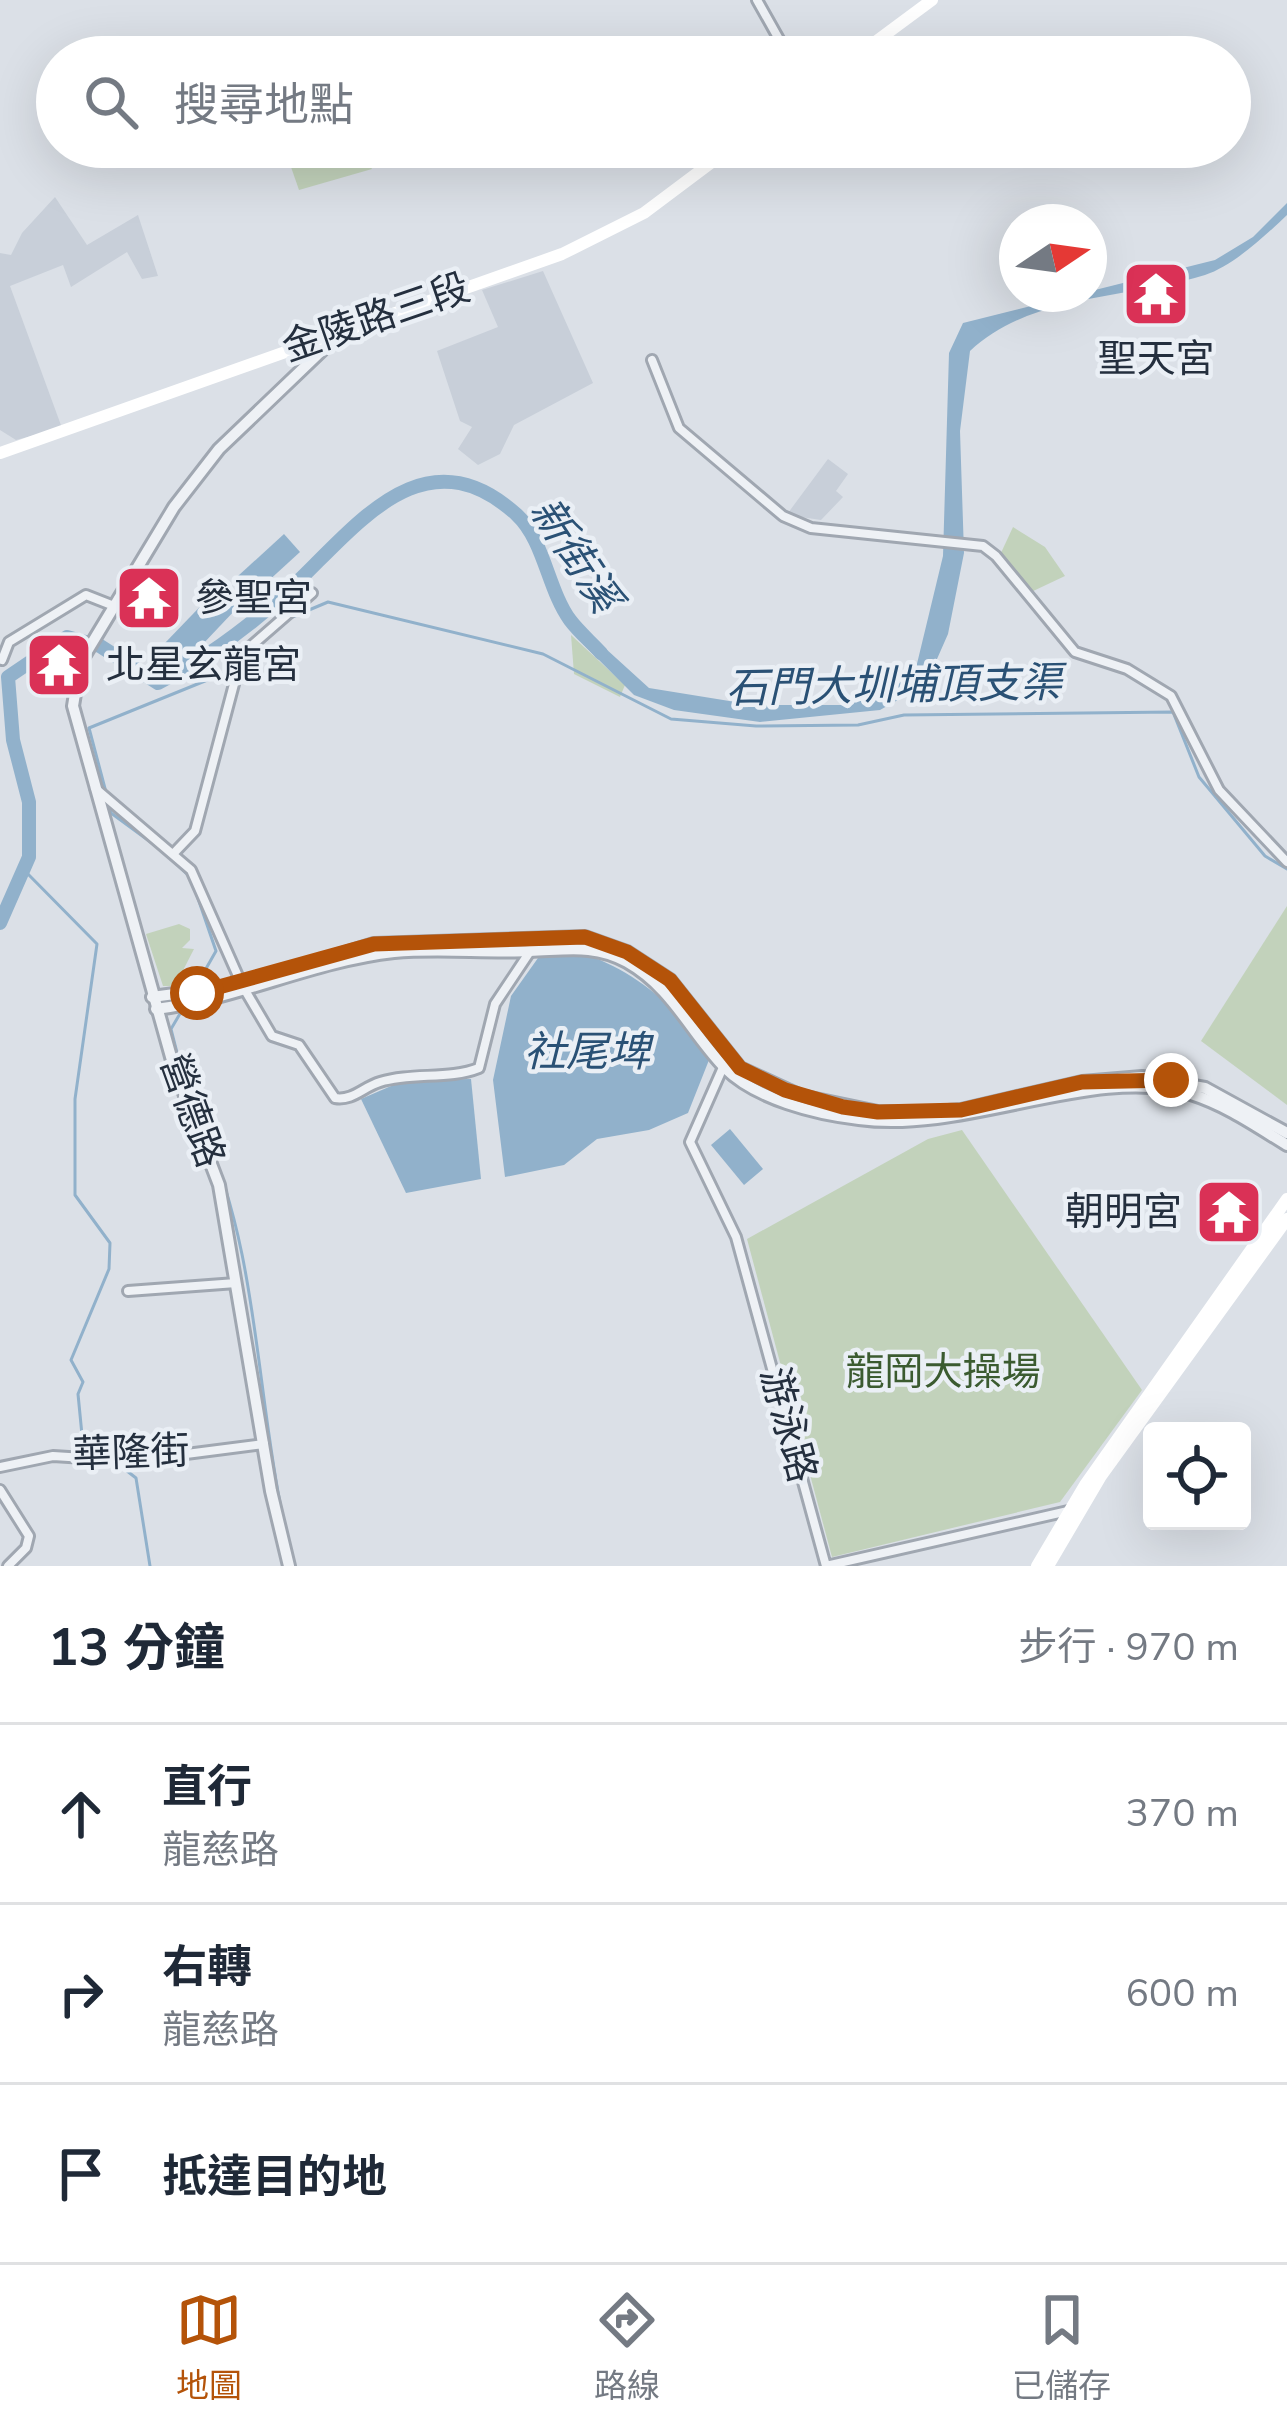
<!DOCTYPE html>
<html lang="zh-TW">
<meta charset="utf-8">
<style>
:root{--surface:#fff;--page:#f2f2f3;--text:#1f2937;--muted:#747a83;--line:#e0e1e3;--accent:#b45309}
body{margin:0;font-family:"Nunito Sans","Noto Sans TC",sans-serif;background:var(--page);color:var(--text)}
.controls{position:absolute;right:36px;bottom:36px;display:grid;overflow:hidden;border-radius:12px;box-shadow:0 12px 48px #0002}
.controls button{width:108px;height:108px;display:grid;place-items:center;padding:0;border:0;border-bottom:3px solid var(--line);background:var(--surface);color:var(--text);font:60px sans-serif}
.compass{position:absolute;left:999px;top:204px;width:108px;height:108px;border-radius:50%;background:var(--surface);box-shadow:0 12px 48px #0002;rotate:77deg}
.stop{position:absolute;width:36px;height:36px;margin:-27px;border:9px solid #b45309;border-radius:50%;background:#fff}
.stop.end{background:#b45309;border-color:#fff;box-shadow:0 3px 12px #0008}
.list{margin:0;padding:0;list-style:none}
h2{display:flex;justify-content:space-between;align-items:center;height:156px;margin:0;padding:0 48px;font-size:51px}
h2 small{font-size:39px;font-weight:400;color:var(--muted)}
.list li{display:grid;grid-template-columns:78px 1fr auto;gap:36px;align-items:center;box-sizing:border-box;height:180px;padding:0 48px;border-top:3px solid var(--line)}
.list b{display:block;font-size:45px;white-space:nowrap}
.list p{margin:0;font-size:39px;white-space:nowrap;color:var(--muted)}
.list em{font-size:39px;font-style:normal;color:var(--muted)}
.icon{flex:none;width:66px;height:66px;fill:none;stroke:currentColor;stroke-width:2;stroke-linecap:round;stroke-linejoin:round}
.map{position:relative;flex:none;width:1287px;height:1566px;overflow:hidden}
.search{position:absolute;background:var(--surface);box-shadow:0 12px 48px #0002;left:36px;right:36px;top:36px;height:132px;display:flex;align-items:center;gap:30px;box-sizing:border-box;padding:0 42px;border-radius:66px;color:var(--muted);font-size:45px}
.sheet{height:696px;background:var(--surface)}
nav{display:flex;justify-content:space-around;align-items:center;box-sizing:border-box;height:168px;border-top:3px solid var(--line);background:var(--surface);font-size:33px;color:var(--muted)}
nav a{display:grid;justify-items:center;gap:6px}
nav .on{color:var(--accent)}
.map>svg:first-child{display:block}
</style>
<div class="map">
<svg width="1287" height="1566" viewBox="0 0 1287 1566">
<rect width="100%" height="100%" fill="#dbe0e7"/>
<g fill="#c8cfd9">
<polygon points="55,197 87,245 138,215 158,276 142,279 127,252 71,287 63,265 10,286 62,428 16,440 0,430 0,253 11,255 22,233"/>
<polygon points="543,271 593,383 514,425 500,454 478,465 458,449 472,427 460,421 437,351 498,327 482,290"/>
<polygon points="828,459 848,474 836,491 843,497 821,520 794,516 788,513"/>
</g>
<g fill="#c2d2bb">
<polygon points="284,147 358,147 372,169 299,190"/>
<polygon points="1013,527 1045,547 1065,576 1029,593 1000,555"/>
<polygon points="571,635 625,685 620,697 574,674"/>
<polygon points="1287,906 1287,1105 1201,1041"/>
<polygon points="179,924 190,929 190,940 182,948 194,949 175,986 163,986 146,934"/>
<polygon points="962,1130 1142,1390 1060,1502 832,1557 747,1239 928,1139"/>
</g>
<g fill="#91b1cb">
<path d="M1287,203V215C1266,235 1233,266 1205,275C1129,299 1032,293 970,351L960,431L964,553L948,634L926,684L880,710L760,722L674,710L634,695L583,644L594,638L649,688L754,705H845L890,690L915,672L943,556L949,353L963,323L1215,260L1253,237Z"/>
<polygon points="284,534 300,552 254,594 238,576"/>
<polygon points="217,589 237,608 184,664 164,644"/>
<path d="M587,955C638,973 684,1011 709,1060L688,1113L649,1130L597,1139L564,1165L505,1177L493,1080L511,996L538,958Z"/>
<polygon points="471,1079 481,1179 406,1193 361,1099 405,1080"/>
<polygon points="730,1129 763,1169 744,1185 711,1145"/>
</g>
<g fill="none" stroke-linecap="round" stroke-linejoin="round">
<g stroke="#91b1cb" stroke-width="3">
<polyline points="260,644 290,618 328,602 543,654 671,719 756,726 858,725 904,715 1173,712 1199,777 1265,856 1287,869"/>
<polyline points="107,796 89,728 237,668"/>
<polyline points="109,805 111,813 160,849"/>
<polyline points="167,855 191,878 216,951 195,988"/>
<polyline points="24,870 97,944 75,1099 75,1195 110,1243 109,1269 71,1360 83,1382 78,1394 82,1435 111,1458"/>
<polyline points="181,1012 171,1029 183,1076"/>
<path d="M203,1129C258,1250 256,1390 283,1518"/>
<polyline points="118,1464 136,1478 150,1566"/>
</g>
<path stroke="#91b1cb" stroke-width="14" d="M0,923L29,857V802L13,740L8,677L67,637L100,646L158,683C208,658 249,627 291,588C356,527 424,430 517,515C544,540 548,590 570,620C579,632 591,642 601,653"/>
<defs>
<g id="minor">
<polyline points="757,0 789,57"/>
<polyline points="652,360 679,428 783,516 811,528 983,546 996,556 1075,652 1127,669 1171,696 1219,790 1287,862"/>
<polyline points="2,660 9,642 86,595 114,606"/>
<path d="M95,788L191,870L242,985L272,1036L299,1045L335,1098C353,1101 363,1087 380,1082C412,1072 449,1080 479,1068L495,1004L531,950"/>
<polyline points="174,853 195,831 242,654 312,593"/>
<polyline points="724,1065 690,1142 736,1237 826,1566 1068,1511"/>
<polyline points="128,1291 236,1283"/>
<polyline points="0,1467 53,1456 132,1461 264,1444"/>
<polyline points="0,1490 29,1536 26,1548 8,1566"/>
</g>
<g id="tertiary">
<polyline points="152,997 242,985 374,944 585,937 627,952 670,980 740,1068 801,1096 878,1112 923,1113 961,1110 1082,1082 1142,1077 1205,1088 1287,1133"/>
<path d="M156,1009C237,999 313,961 394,952C439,948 485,953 530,951C566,950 595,944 627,962C673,988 690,1032 725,1068C756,1099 815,1114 859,1119C967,1134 1095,1064 1191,1094C1226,1105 1256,1126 1287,1145"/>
<polyline points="289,1566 271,1491 219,1185 173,1064 73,706 80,663 174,507 219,449 337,336"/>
</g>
</defs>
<use href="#minor" stroke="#a0a7b1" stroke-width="14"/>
<use href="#tertiary" stroke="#a0a7b1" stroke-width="16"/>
<use href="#minor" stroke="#eef1f5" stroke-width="8"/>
<use href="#tertiary" stroke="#eef1f5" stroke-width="10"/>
<g stroke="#fff" stroke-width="12">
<polyline points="855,57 932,0"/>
<polyline points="0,453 562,254 644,213 732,147"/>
<polyline points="1037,1566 1085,1485 1287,1199"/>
<polyline points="1048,1566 1101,1476 1287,1219"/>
</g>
</g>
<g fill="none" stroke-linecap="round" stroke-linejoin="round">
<polyline stroke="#b45309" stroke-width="15" points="197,993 374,944 585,937 627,952 670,980 740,1068 785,1090 843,1107 878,1112 961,1110 1082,1082 1171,1080"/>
</g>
<defs>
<symbol id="temple-square" viewBox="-11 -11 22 22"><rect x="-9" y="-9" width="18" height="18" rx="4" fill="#da3156" stroke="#eaeff5"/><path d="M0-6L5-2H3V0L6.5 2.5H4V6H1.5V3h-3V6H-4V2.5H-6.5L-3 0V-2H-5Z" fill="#fff"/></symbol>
</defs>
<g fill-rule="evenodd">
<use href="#temple-square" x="1118" y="256" width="76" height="76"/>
<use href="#temple-square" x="111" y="560" width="76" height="76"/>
<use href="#temple-square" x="21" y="627" width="76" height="76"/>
<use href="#temple-square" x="1191" y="1174" width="76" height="76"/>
</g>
<g text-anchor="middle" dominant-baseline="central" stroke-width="9" stroke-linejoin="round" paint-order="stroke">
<g font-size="39" fill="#242f3e" stroke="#eaeff5">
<text transform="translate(376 318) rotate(-19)">金陵路三段</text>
<text transform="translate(192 1111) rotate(70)">營德路</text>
<text transform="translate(788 1425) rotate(75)">游泳路</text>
<text transform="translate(131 1453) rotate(-2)">華隆街</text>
</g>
<g font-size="39" fill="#242f3e" stroke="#eaeff5" text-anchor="start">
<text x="1156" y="359" text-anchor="middle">聖天宮</text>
<text x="195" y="598">參聖宮</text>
<text x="106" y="665">北星玄龍宮</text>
<text x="1182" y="1212" text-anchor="end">朝明宮</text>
</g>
<g font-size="39" fill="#3b5b30" stroke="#eaeff5">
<text x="943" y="1372">龍岡大操場</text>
</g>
<g font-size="42" font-style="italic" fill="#2a5175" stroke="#eaeff5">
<text transform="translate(575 555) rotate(57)">新街溪</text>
<text transform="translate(894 686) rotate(-1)">石門大圳埔頂支渠</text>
<text x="587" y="1052">社尾埤</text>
</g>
</g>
</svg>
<div class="controls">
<button><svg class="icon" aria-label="locate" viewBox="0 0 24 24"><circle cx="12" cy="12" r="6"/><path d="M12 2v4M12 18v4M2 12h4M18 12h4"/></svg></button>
</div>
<svg class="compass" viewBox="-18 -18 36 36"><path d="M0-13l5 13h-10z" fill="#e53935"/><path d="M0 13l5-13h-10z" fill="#747a83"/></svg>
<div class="stop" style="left:197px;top:993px"></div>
<div class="stop end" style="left:1171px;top:1080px"></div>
<div class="search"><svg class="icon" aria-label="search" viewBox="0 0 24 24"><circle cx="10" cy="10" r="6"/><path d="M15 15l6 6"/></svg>搜尋地點</div>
</div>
<section class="sheet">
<h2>13 分鐘<small>步行 · 970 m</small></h2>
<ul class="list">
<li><svg class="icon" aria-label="ahead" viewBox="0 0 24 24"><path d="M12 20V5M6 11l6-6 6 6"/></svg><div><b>直行</b><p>龍慈路</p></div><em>370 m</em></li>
<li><svg class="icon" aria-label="right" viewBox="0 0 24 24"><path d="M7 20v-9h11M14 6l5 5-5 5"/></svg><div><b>右轉</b><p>龍慈路</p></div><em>600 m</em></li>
<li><svg class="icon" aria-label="arrive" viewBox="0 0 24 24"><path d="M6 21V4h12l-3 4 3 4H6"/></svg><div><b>抵達目的地</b></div></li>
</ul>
</section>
<nav>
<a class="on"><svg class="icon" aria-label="map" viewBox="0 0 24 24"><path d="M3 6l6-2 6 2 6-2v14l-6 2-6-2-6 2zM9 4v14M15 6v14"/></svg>地圖</a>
<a><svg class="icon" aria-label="directions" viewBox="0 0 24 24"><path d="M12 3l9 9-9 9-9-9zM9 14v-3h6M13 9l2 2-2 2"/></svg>路線</a>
<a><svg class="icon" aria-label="saved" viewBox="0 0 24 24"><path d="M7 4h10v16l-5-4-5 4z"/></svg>已儲存</a>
</nav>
